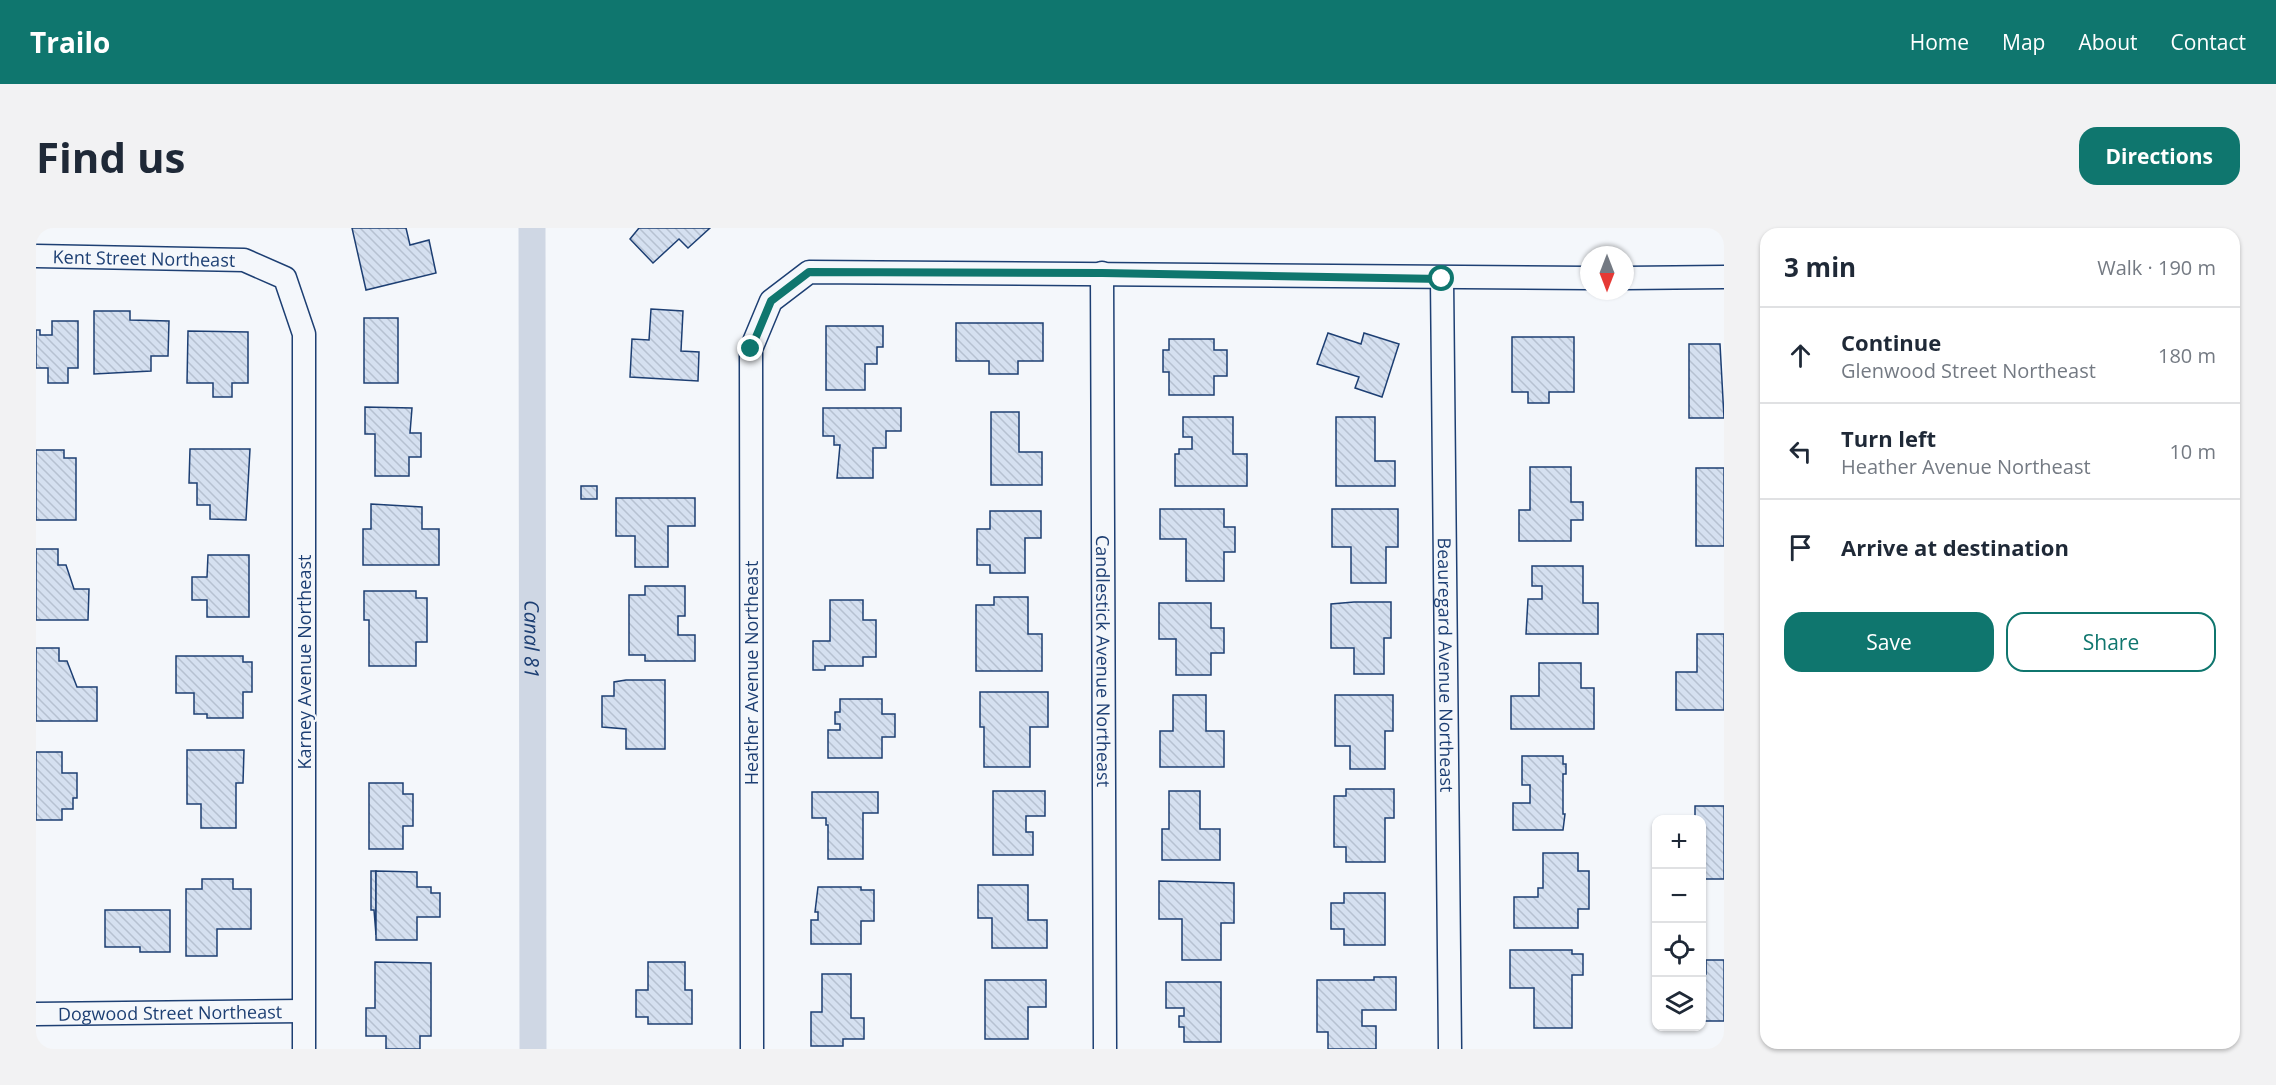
<!DOCTYPE html>
<meta charset="utf-8">
<style>
:root{--surface:#fff;--page:#f2f2f3;--text:#1f2937;--muted:#747a83;--line:#e0e1e3;--accent:#0f766e}
body{margin:0;font-family:"Open Sans",sans-serif;background:var(--page);color:var(--text)}
.controls{position:absolute;right:18px;bottom:18px;display:grid;overflow:hidden;border-radius:12px;box-shadow:0 2px 4px #0004}
.controls button{width:54px;height:54px;display:grid;place-items:center;padding:0;border:0;border-bottom:2px solid var(--line);background:var(--surface);color:var(--text);font:30px sans-serif}
.compass{position:absolute;left:1544px;top:18px;width:54px;height:54px;border-radius:50%;background:var(--surface);box-shadow:0 2px 4px #0004;rotate:180deg}
.stop{position:absolute;width:18px;height:18px;margin:-14px;border:4px solid #0f766e;border-radius:50%;background:#fff}
.stop.end{background:#0f766e;border-color:#fff;box-shadow:0 2px 6px #0008}
.list{margin:0;padding:0;list-style:none}
h2{display:flex;justify-content:space-between;align-items:center;height:78px;margin:0;padding:0 24px;font-size:26px}
h2 small{font-size:20px;font-weight:400;color:var(--muted)}
.list li{display:grid;grid-template-columns:39px 1fr auto;gap:18px;align-items:center;box-sizing:border-box;height:96px;padding:0 24px;border-top:2px solid var(--line)}
.list b{display:block;font-size:22px;white-space:nowrap}
.list p{margin:0;font-size:20px;white-space:nowrap;color:var(--muted)}
.list em{font-size:20px;font-style:normal;color:var(--muted)}
.actions{display:flex;gap:12px;padding:18px 24px}
.actions a{flex:1;padding:14px 0;border:2px solid var(--accent);border-radius:18px;text-align:center;font-size:21px;color:var(--accent)}
.actions .main{background:var(--accent);color:#fff}
.icon{flex:none;width:33px;height:33px;fill:none;stroke:currentColor;stroke-width:2;stroke-linecap:round;stroke-linejoin:round}
.map{position:relative;flex:none;width:1688px;height:821px;overflow:hidden;border-radius:18px}
header{display:flex;align-items:center;gap:36px;box-sizing:border-box;height:84px;padding:0 30px;background:var(--accent);color:#fff}
header strong{font-size:28px}
nav{display:flex;gap:33px;margin-inline-start:auto;font-size:21px}
.intro{display:flex;align-items:center;justify-content:space-between;box-sizing:border-box;height:144px;padding:0 36px}
h1{margin:0;font-size:42px}
.button{padding:15px 27px;border-radius:18px;background:var(--accent);color:#fff;font-size:21px;font-weight:700}
main{display:flex;gap:36px;padding:0 36px}
aside{flex:1;background:var(--surface);border-radius:18px;box-shadow:0 2px 4px #0004}
.map>svg:first-child{display:block}
</style>
<header>
<strong>Trailo</strong>
<nav><a>Home</a><a>Map</a><a>About</a><a>Contact</a></nav>
</header>
<div class="intro"><h1>Find us</h1><a class="button">Directions</a></div>
<main>
<div class="map">
<svg width="1688" height="821" viewBox="0 0 1688 821">
<defs>
<pattern id="building-back-hatch" width="6" height="6" patternUnits="userSpaceOnUse" patternTransform="scale(1.5)"><rect width="6" height="6" fill="#d5e0f0"/><path d="M-1 5l2 2M0 0l6 6M5-1l2 2" fill="none" stroke="#b6c1d1"/></pattern>
</defs>
<rect width="100%" height="100%" fill="#f4f7fb"/>
<g fill="none" stroke-linecap="round" stroke-linejoin="round">
<path stroke="#cfd7e4" stroke-width="27" id="s1" d="M496,0L497,821"/>
</g>
<g fill="url(#building-back-hatch)" stroke="#1d3f73" stroke-width="1.5">
<polygon points="316,0 370,0 374,17 393,12 400,45 330,62"/>
<polygon points="603,0 674,0 652,20 643,11 617,35 594,11"/>
<polygon points="615,81 647,83 645,123 663,124 662,153 594,149 596,111 613,112"/>
<polygon points="58,83 94,83 94,92 133,93 132,128 115,128 115,143 58,146"/>
<rect x="328" y="90" width="34" height="65"/>
<polygon points="16,93 42,93 42,140 32,140 32,155 12,155 12,140 0,140 0,102 4,102 4,107 16,107"/>
<polygon points="920,95 1007,95 1007,133 982,133 982,146 953,146 953,133 920,133"/>
<polygon points="790,98 847,98 847,119 841,119 841,136 829,136 829,162 790,162"/>
<polygon points="152,103 212,104 212,155 196,155 196,169 177,169 177,155 151,155"/>
<polygon points="1292,105 1325,116 1328,105 1363,116 1346,169 1319,160 1323,149 1281,136"/>
<polygon points="1476,109 1538,109 1538,164 1513,164 1513,175 1492,175 1492,164 1476,164"/>
<polygon points="1133,111 1178,111 1178,122 1191,122 1191,148 1178,148 1178,167 1133,167 1133,144 1127,144 1127,122 1133,122"/>
<polygon points="1653,116 1684,116 1688,190 1653,190"/>
<polygon points="329,179 376,180 374,205 385,205 385,229 373,229 373,248 339,248 339,206 329,206"/>
<polygon points="787,180 865,180 865,203 850,203 850,220 837,220 837,250 801,250 804,217 798,217 798,208 787,208"/>
<polygon points="955,184 983,184 983,224 1006,224 1006,257 955,257"/>
<polygon points="1147,189 1197,189 1197,226 1211,226 1211,258 1139,258 1139,226 1143,226 1143,221 1156,221 1156,209 1147,209"/>
<polygon points="1300,189 1339,189 1339,233 1359,233 1359,258 1300,258"/>
<polygon points="154,221 214,221 210,292 174,291 174,277 161,277 161,255 153,255"/>
<polygon points="0,222 28,222 28,230 40,230 40,292 0,292"/>
<polygon points="1494,239 1535,239 1535,274 1547,274 1547,292 1535,292 1535,313 1483,313 1483,282 1494,282"/>
<rect x="1660" y="240" width="28" height="78"/>
<rect x="545" y="258" width="16" height="13"/>
<polygon points="580,270 659,270 659,298 632,298 632,339 599,339 599,308 580,308"/>
<polygon points="335,276 386,279 386,301 403,301 403,337 327,337 327,301 335,301"/>
<polygon points="1124,281 1188,281 1188,299 1199,299 1199,324 1188,324 1188,353 1150,353 1150,311 1124,311"/>
<polygon points="1296,281 1362,281 1362,319 1350,319 1350,355 1315,355 1315,319 1296,319"/>
<polygon points="954,283 1005,283 1005,310 989,310 989,345 954,345 954,337 941,337 941,301 954,301"/>
<polygon points="0,321 22,321 22,337 30,337 38,361 53,361 52,392 0,392"/>
<polygon points="172,327 213,327 213,389 171,389 171,372 156,372 156,349 171,349"/>
<polygon points="1496,338 1547,338 1547,375 1562,375 1562,406 1490,406 1492,371 1506,371 1506,358 1496,358"/>
<polygon points="609,358 649,358 649,388 642,388 642,407 659,407 659,433 609,433 609,427 593,427 593,367 609,367"/>
<polygon points="328,363 380,363 380,370 391,370 391,414 380,414 380,438 333,438 333,392 328,392"/>
<polygon points="958,369 992,369 992,406 1006,406 1006,443 940,443 940,377 958,377"/>
<polygon points="794,372 827,372 827,392 840,392 840,429 827,429 827,438 789,438 789,442 777,442 777,413 794,413"/>
<polygon points="1318,374 1355,374 1355,410 1348,410 1348,446 1318,446 1318,420 1295,420 1295,376"/>
<polygon points="1123,375 1175,375 1175,400 1188,400 1188,425 1175,425 1175,447 1140,447 1140,411 1123,411"/>
<polygon points="1661,406 1688,406 1688,482 1640,482 1640,444 1661,444"/>
<polygon points="0,420 23,420 23,433 31,433 41,459 61,459 61,493 0,493"/>
<polygon points="140,428 207,428 207,434 216,434 216,464 207,464 207,490 171,490 171,486 158,486 158,465 140,465"/>
<polygon points="1503,435 1545,435 1545,460 1558,460 1558,501 1475,501 1475,468 1503,468"/>
<polygon points="590,452 629,452 629,521 590,521 590,501 566,499 566,468 578,468 578,454"/>
<polygon points="944,464 1012,464 1012,499 994,499 994,539 948,539 948,499 944,499"/>
<polygon points="1137,467 1170,467 1170,503 1188,503 1188,539 1124,539 1124,503 1137,503"/>
<polygon points="1299,467 1357,467 1357,503 1349,503 1349,541 1314,541 1314,518 1299,518"/>
<polygon points="804,471 846,471 846,486 859,486 859,509 846,509 846,530 792,530 792,502 804,502 804,496 799,496 799,484 804,484"/>
<polygon points="151,522 208,522 207,555 200,555 200,600 165,600 165,576 151,576"/>
<polygon points="0,524 26,524 26,545 41,545 41,570 37,570 37,581 26,581 26,592 0,592"/>
<polygon points="1486,528 1527,528 1527,536 1530,536 1530,546 1527,546 1527,586 1529,586 1527,602 1477,602 1477,575 1494,575 1494,557 1486,557"/>
<polygon points="333,555 367,555 367,566 377,566 377,598 367,598 367,621 333,621"/>
<polygon points="1310,561 1358,561 1358,590 1349,590 1349,634 1310,634 1310,619 1298,619 1298,568 1310,568"/>
<polygon points="957,563 1009,563 1009,588 990,588 990,604 997,604 997,627 957,627"/>
<polygon points="1133,563 1164,563 1164,601 1184,601 1184,632 1126,632 1126,601 1133,601"/>
<polygon points="776,564 842,564 842,585 827,585 827,631 792,631 792,597 790,597 790,590 776,590"/>
<polygon points="1659,578 1688,578 1688,651 1666,651 1666,592 1659,592"/>
<polygon points="1507,625 1542,625 1542,643 1553,643 1553,681 1542,681 1542,700 1478,700 1478,669 1502,669 1502,660 1507,660"/>
<polygon points="335,643 340,643 340,707 338,682 335,682"/>
<polygon points="340,643 381,644 381,659 395,659 395,665 404,665 404,689 381,689 381,712 340,712"/>
<polygon points="166,651 197,651 197,661 215,661 215,701 181,701 181,728 150,728 150,661 166,661"/>
<polygon points="1123,653 1198,655 1198,695 1185,695 1185,732 1146,732 1146,691 1123,691"/>
<polygon points="942,657 992,657 992,692 1011,692 1011,720 956,720 956,690 942,690"/>
<polygon points="782,659 825,659 825,662 838,662 838,693 825,693 825,716 775,716 775,692 782,692 782,684 779,684"/>
<polygon points="1308,665 1349,665 1349,717 1308,717 1308,701 1295,701 1295,675 1308,675"/>
<polygon points="69,682 134,682 134,724 104,724 104,719 69,719"/>
<polygon points="1474,722 1536,722 1536,726 1547,726 1547,747 1536,747 1536,800 1498,800 1498,760 1474,760"/>
<polygon points="1670,732 1688,732 1688,793 1666,793 1666,746 1670,746"/>
<polygon points="339,734 395,735 395,808 384,808 384,821 350,821 350,808 330,808 330,780 339,780"/>
<polygon points="612,734 649,734 649,762 656,762 656,796 612,796 612,789 600,789 600,762 612,762"/>
<polygon points="786,746 815,746 815,790 828,790 828,811 807,811 807,818 775,818 775,784 786,784"/>
<polygon points="1338,749 1360,749 1360,782 1326,782 1326,798 1340,798 1340,821 1292,821 1292,804 1281,804 1281,752 1338,752"/>
<polygon points="949,752 1010,752 1010,779 992,779 992,811 949,811"/>
<polygon points="1130,754 1185,754 1185,814 1148,814 1148,799 1143,799 1143,788 1148,788 1148,780 1130,780"/>
</g>
<g fill="none" stroke-linecap="round" stroke-linejoin="round">
<defs>
<g id="street">
<path id="s2" d="M0,28L208,32L249,50L268,106V821"/>
<path id="s3" d="M1066,45L1069,821"/>
<polyline points="1589,50 1688,49"/>
<path id="s4" d="M1406,51L1414,821"/>
<path id="s5" d="M0,786L267,783"/>
<polyline points="716,821 715,121 735,73 773,44 1553,50"/>
</g>
</defs>
<use href="#street" stroke="#1d3f73" stroke-width="25"/>
<use href="#street" stroke="#f4f7fb" stroke-width="22"/>
</g>
<g fill="none" stroke-linecap="round" stroke-linejoin="round">
<polyline stroke="#0f766e" stroke-width="8" points="715,121 735,73 773,44 1066,45 1406,51"/>
</g>
<g text-anchor="middle" dominant-baseline="central" stroke-width="4.5" stroke-linejoin="round" paint-order="stroke">
<g font-size="18" fill="#1d3f73" stroke="#f4f7fb">
<text stroke="none"><textPath href="#s2" startOffset="108">Kent Street Northeast</textPath></text>
<text stroke="none"><textPath href="#s3" startOffset="388">Candlestick Avenue Northeast</textPath></text>
<text transform="translate(268 434) rotate(-90)">Karney Avenue Northeast</text>
<text stroke="none"><textPath href="#s4" startOffset="386">Beauregard Avenue Northeast</textPath></text>
<text transform="translate(715 445) rotate(-90)">Heather Avenue Northeast</text>
<text stroke="none"><textPath href="#s5" startOffset="134">Dogwood Street Northeast</textPath></text>
</g>
<g font-size="20" font-style="italic" fill="#1d3f73" stroke="#f4f7fb">
<text stroke="none"><textPath href="#s1" startOffset="411">Canal 81</textPath></text>
</g>
</g>
</svg>
<div class="controls">
<button>+</button>
<button>−</button>
<button><svg class="icon" aria-label="locate" viewBox="0 0 24 24"><circle cx="12" cy="12" r="6"/><path d="M12 2v4M12 18v4M2 12h4M18 12h4"/></svg></button>
<button><svg class="icon" aria-label="layers" viewBox="0 0 24 24"><path d="M12 4l9 5-9 5-9-5zM3 14l9 5 9-5"/></svg></button>
</div>
<svg class="compass" viewBox="-18 -18 36 36"><path d="M0-13l5 13h-10z" fill="#e53935"/><path d="M0 13l5-13h-10z" fill="#747a83"/></svg>
<div class="stop" style="left:1406px;top:51px"></div>
<div class="stop end" style="left:715px;top:121px"></div>
</div>
<aside>
<h2>3 min<small>Walk · 190 m</small></h2>
<ul class="list">
<li><svg class="icon" aria-label="ahead" viewBox="0 0 24 24"><path d="M12 20V5M6 11l6-6 6 6"/></svg><div><b>Continue</b><p>Glenwood Street Northeast</p></div><em>180 m</em></li>
<li><svg class="icon" aria-label="left" viewBox="0 0 24 24"><path d="M17 20v-9H6M10 6l-5 5 5 5"/></svg><div><b>Turn left</b><p>Heather Avenue Northeast</p></div><em>10 m</em></li>
<li><svg class="icon" aria-label="arrive" viewBox="0 0 24 24"><path d="M6 21V4h12l-3 4 3 4H6"/></svg><div><b>Arrive at destination</b></div></li>
</ul>
<div class="actions"><a class="main">Save</a><a>Share</a></div>
</aside>
</main>
